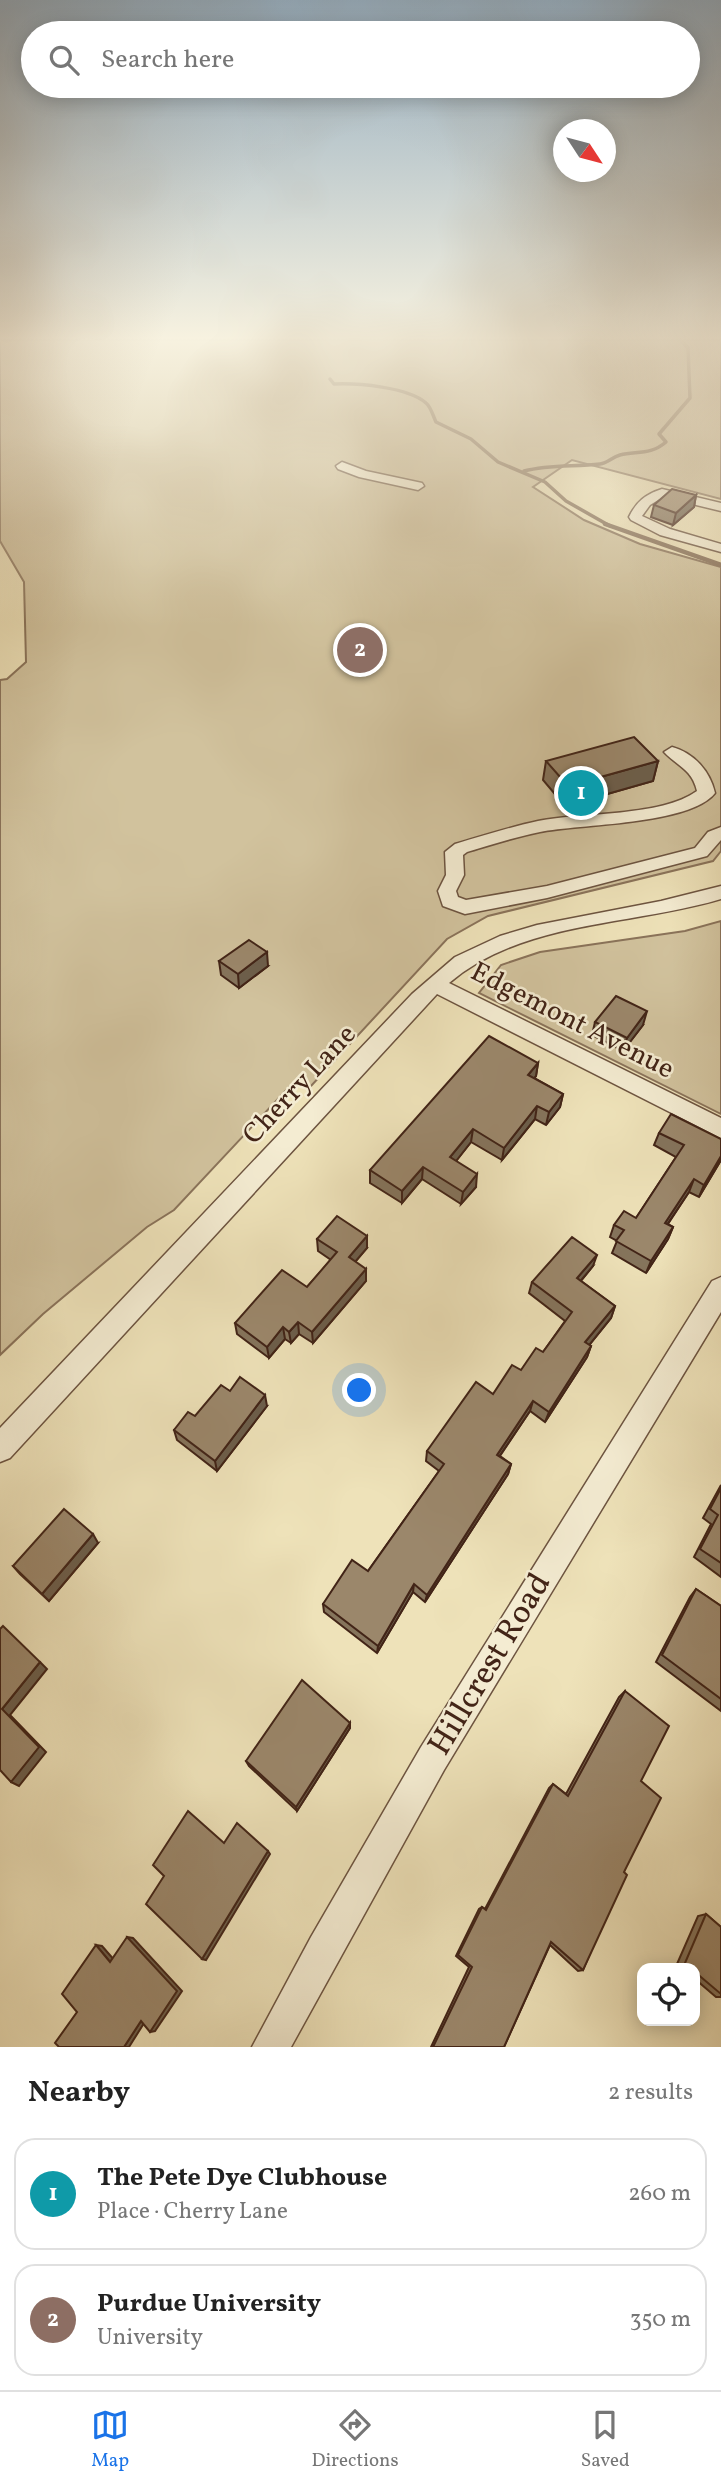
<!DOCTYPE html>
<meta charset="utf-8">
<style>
:root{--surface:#fff;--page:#f2f2f2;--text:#222;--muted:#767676;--line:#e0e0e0;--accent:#1a73e8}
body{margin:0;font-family:Vollkorn,serif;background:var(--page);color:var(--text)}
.controls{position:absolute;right:21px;bottom:21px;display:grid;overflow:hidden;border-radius:14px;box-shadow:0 4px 18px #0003}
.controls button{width:63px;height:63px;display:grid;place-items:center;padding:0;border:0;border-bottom:2px solid var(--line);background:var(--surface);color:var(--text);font:35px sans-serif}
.compass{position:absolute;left:553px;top:119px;width:63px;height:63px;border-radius:50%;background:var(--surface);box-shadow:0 4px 18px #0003;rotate:126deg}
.you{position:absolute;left:360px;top:1391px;width:24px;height:24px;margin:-18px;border:5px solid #fff;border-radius:50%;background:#1a73e8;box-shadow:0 0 0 10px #1a73e833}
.badge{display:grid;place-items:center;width:46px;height:46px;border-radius:50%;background:var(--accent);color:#fff;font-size:23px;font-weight:700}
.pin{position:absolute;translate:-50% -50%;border:4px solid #fff;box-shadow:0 2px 7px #0006}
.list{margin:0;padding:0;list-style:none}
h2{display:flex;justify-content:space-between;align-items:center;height:91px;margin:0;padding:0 28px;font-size:30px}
h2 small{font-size:23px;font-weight:400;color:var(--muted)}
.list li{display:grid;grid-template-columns:46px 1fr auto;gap:21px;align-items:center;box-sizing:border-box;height:112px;margin:0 14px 14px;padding:0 14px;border:2px solid var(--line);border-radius:21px}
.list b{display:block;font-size:26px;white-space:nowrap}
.list p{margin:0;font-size:23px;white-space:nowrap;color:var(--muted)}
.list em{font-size:23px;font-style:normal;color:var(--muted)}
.icon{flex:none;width:38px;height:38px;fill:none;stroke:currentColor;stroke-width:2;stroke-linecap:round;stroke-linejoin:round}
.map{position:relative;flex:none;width:721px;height:2047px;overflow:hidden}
.search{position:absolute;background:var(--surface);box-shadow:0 4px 18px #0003;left:21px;right:21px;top:21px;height:77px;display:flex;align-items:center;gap:18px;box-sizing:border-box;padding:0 24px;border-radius:38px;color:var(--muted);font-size:26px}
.sheet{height:343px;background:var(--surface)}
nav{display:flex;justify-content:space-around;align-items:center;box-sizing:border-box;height:98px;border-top:2px solid var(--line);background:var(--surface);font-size:19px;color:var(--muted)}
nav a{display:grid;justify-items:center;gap:4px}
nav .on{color:var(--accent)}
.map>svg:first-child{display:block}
</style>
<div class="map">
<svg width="721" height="2047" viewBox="0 0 721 2047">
<rect width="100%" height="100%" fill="#eee2b9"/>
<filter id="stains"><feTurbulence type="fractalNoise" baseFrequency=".00286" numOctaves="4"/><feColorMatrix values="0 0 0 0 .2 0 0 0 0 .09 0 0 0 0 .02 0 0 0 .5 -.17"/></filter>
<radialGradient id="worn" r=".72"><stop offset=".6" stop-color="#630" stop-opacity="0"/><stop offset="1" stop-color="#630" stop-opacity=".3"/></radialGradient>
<g fill="#d1c29d" stroke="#8a735a" stroke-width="2">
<polygon points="0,340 721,340 721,499 572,460 533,487 584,520 640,544 721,567 721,851 713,861 488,916 447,939 311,1086 290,1086 174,1210 147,1227 43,1314 0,1355 0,680 7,679 26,662 24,582 0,541"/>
<polygon points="721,921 721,1114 479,993 501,965 540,952 685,931"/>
</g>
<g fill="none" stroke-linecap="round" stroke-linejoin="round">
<g stroke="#866f57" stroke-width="3.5">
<path d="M330,379L334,384C357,383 408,387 426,403C431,407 433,416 436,422L471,439L498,462L545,482L566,501L610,526"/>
<path d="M524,471C550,464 574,467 600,464C608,463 612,457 620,455C637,451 651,455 666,442L659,434L690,398L688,348L681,340"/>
</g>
<polyline stroke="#866f57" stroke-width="4.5" points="605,524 721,565"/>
<defs>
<g id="minor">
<polygon points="342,462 366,471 422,483 424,486 418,490 359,477 338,469 336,466"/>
<path d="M662,489L721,503V511L663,497L650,505L642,516L670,529L721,544V552L660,535L631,520L629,517C636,502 646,494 662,489Z"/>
<path d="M672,747C694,753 710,771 715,793C690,825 579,824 540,832C515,837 491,845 467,852L463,855L464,875L456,891L458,897L466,900L547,886L695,848L708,832L721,827V840L707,856L547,898L465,914L443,906L438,891L446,875L445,852L455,844C482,836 510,827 538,821C582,812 661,817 697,791C692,769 677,766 664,752Z"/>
<path d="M721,886V899C632,926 523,920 449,983L721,1118V1138L437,994L10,1458L0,1462V1428L412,994L455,957L500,936L537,925L661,901Z"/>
<polygon points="721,1277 721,1312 444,1770 291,2047 252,2047 311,1937 421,1747 712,1281"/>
</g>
</defs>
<use href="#minor" stroke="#6d5440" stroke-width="3"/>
<use href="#minor" fill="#f4ecd2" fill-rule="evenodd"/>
</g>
<g fill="#85745c" stroke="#422417" stroke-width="2">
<polygon points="696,495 694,507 673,525 651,517 654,505"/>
<polygon points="546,761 658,761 653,781 565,806 543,780"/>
<polygon points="219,961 268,966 239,988 221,975"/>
<polygon points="595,1022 643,1025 623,1051 592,1035"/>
<polygon points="538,1063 536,1076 534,1078 563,1094 560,1107 546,1125 535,1119 502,1160 471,1142 456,1161 476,1187 461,1204 422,1179 402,1203 370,1183 370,1170"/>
<polygon points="659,1133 721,1139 721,1160 699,1197 689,1192 668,1224 673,1227 668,1239 646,1273 612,1253 617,1241 610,1237 614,1225 636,1218 676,1157 654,1145"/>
<polygon points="317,1239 367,1248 355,1262 366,1281 313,1343 299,1334 291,1343 285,1339 269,1358 237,1334 235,1323 307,1287 331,1260 318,1251"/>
<polygon points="593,1266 581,1281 615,1306 611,1318 589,1345 591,1346 587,1357 545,1422 530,1411 500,1456 511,1464 508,1474 425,1602 413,1592 377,1653 324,1612 323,1604 368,1571 439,1471 426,1461 427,1451 493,1394 543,1352 565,1321 529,1293 532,1282"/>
<polygon points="267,1406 217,1471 177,1440 174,1430 195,1416"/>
<polygon points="721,1485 721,1577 694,1557 711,1524 703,1518"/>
<polygon points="98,1543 49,1601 20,1574 13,1566"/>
<polygon points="696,1589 721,1606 721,1711 656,1662 690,1597"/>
<polygon points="625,1691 641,1781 624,1872 583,1970 578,1971 550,1945 504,2047 431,2047 469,1967 456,1956 479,1909 482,1907 485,1909 549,1788 553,1784 566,1794 619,1697"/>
<polygon points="350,1723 350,1728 297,1811 249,1766 246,1761"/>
<polygon points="706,1914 721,1927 721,1997 716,1997 695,1979 695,1968 682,1968 677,1964 698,1916"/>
</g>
<g fill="#6c5e4b" stroke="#422417" stroke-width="2">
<polygon points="696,495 694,507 673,525 676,513"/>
<polygon points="658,761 653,781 565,806 568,786"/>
<polygon points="267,952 268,966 239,988 238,974"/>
<polygon points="647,1011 643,1025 623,1051 627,1038"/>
<polygon points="538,1063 536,1076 526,1088 528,1075"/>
<polygon points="563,1094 560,1107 546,1125 549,1112"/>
<polygon points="537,1106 535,1119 502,1160 504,1148"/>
<polygon points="473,1129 471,1142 449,1170 450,1157"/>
<polygon points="721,1156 721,1160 699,1197 704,1185"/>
<polygon points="423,1167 422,1179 402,1203 402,1191"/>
<polygon points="477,1174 476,1187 461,1204 463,1192"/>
<polygon points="694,1179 689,1192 660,1235 665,1223"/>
<polygon points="673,1227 668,1239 646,1273 651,1261"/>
<polygon points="367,1236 367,1248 349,1269 349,1257"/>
<polygon points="597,1255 593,1266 573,1290 577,1278"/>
<polygon points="366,1269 366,1281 313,1343 312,1332"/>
<polygon points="615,1306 611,1318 582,1354 585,1342"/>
<polygon points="298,1322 299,1334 291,1343 289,1332"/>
<polygon points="283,1327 285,1339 269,1358 267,1347"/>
<polygon points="591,1346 587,1357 545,1422 549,1412"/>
<polygon points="265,1395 267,1406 217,1471 215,1461"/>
<polygon points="533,1401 530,1411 494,1464 497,1455"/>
<polygon points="511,1464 508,1474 425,1602 427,1595"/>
<polygon points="93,1534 98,1543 49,1601 42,1594"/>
<polygon points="414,1584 413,1592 377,1653 378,1646"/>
<polygon points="40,1662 47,1669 10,1715 46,1752 19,1786 11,1782 2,1709"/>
<polygon points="350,1723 350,1728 297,1811 296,1807"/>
<polygon points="268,1851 270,1854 206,1960 202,1959"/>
<polygon points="127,1937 133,1938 182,1991 155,2031 150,2032"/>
<polygon points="96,1945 102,1946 116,1962 110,1962"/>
<polygon points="146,2020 129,2047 124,2047 141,2021"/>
</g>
<g fill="#9b876b" stroke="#422417" stroke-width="2">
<polygon points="672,489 696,495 676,513 654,505"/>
<polygon points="634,737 658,761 568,786 546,761"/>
<polygon points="249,940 267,952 238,974 219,961"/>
<polygon points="616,996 647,1011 627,1038 595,1022"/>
<polygon points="489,1036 538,1063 528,1075 563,1094 549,1112 537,1106 504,1148 473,1129 450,1157 477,1174 463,1192 423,1167 402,1191 370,1170"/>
<polygon points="671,1114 721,1139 721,1156 704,1185 694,1179 665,1223 673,1227 651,1261 616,1241 624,1230 614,1225 624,1211 636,1218 684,1145 659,1133"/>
<polygon points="337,1216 367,1236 349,1257 366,1269 312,1332 298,1322 289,1332 283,1327 267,1347 235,1323 282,1270 307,1287 337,1252 317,1239"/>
<polygon points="572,1237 597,1255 577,1278 615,1306 585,1342 591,1346 549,1412 533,1401 497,1455 511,1464 427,1595 414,1584 378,1646 323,1604 352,1560 368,1571 444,1464 427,1451 476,1382 493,1394 512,1365 521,1370 536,1348 543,1352 572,1312 532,1282"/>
<polygon points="240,1377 265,1395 215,1461 174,1430 188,1412 195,1416 221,1385 230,1391"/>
<polygon points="721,1488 721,1563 700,1549 718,1515 710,1509"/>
<polygon points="64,1509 93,1534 42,1594 13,1566"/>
<polygon points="696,1589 721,1606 721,1699 662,1655"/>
<polygon points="3,1626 40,1662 2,1709 39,1747 11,1782 0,1770 0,1629"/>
<polygon points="302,1680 350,1723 296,1807 246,1761"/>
<polygon points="625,1691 669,1726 641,1781 661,1798 624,1872 627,1875 583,1970 551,1942 504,2047 433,2047 472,1967 458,1955 482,1907 486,1910 553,1784 568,1796"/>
<polygon points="188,1811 224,1843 237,1823 268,1851 202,1959 146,1904 164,1876 153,1865"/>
<polygon points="706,1914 721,1927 721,1994 695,1972 695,1968 691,1968 685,1963"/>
<polygon points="127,1937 177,1991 150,2032 141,2021 124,2047 59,2047 55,2043 77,2012 62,1994 96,1945 110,1962"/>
</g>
<linearGradient id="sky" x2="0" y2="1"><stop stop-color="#93acbf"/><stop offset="0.54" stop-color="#f7f2e0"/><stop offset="1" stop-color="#f7f2e0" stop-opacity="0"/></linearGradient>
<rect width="721" height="626" fill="url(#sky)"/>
<g text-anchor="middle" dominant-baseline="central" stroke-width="5" stroke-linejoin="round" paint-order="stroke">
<g font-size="28" fill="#422417" stroke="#f4ecd2">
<text transform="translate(572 1021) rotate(27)">Edgemont Avenue</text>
<text transform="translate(300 1085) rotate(-47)">Cherry Lane</text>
</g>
<g font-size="33" fill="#422417" stroke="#f4ecd2">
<text transform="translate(491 1665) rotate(-59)">Hillcrest Road</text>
</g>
</g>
<rect width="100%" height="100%" filter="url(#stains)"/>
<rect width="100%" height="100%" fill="url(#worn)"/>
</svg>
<div class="controls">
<button><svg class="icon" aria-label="locate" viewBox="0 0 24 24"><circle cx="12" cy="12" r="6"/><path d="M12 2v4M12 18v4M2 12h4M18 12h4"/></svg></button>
</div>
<svg class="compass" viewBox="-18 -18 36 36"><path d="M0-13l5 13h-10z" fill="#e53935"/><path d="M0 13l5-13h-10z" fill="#767676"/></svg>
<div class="you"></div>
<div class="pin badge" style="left:581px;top:793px;background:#0f9aa8">1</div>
<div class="pin badge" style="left:360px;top:650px;background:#8d6e63">2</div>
<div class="search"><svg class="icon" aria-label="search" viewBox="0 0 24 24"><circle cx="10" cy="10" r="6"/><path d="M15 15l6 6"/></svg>Search here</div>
</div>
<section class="sheet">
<h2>Nearby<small>2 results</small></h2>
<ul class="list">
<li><span class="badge" style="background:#0f9aa8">1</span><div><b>The Pete Dye Clubhouse</b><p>Place · Cherry Lane</p></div><em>260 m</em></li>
<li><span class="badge" style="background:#8d6e63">2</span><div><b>Purdue University</b><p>University</p></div><em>350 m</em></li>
</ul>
</section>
<nav>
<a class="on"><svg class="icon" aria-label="map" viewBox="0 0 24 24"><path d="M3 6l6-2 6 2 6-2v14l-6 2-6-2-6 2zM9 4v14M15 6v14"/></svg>Map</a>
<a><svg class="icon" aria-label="directions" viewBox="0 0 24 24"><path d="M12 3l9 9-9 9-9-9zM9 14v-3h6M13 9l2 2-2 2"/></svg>Directions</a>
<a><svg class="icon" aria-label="saved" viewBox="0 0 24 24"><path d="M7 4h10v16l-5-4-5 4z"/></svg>Saved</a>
</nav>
